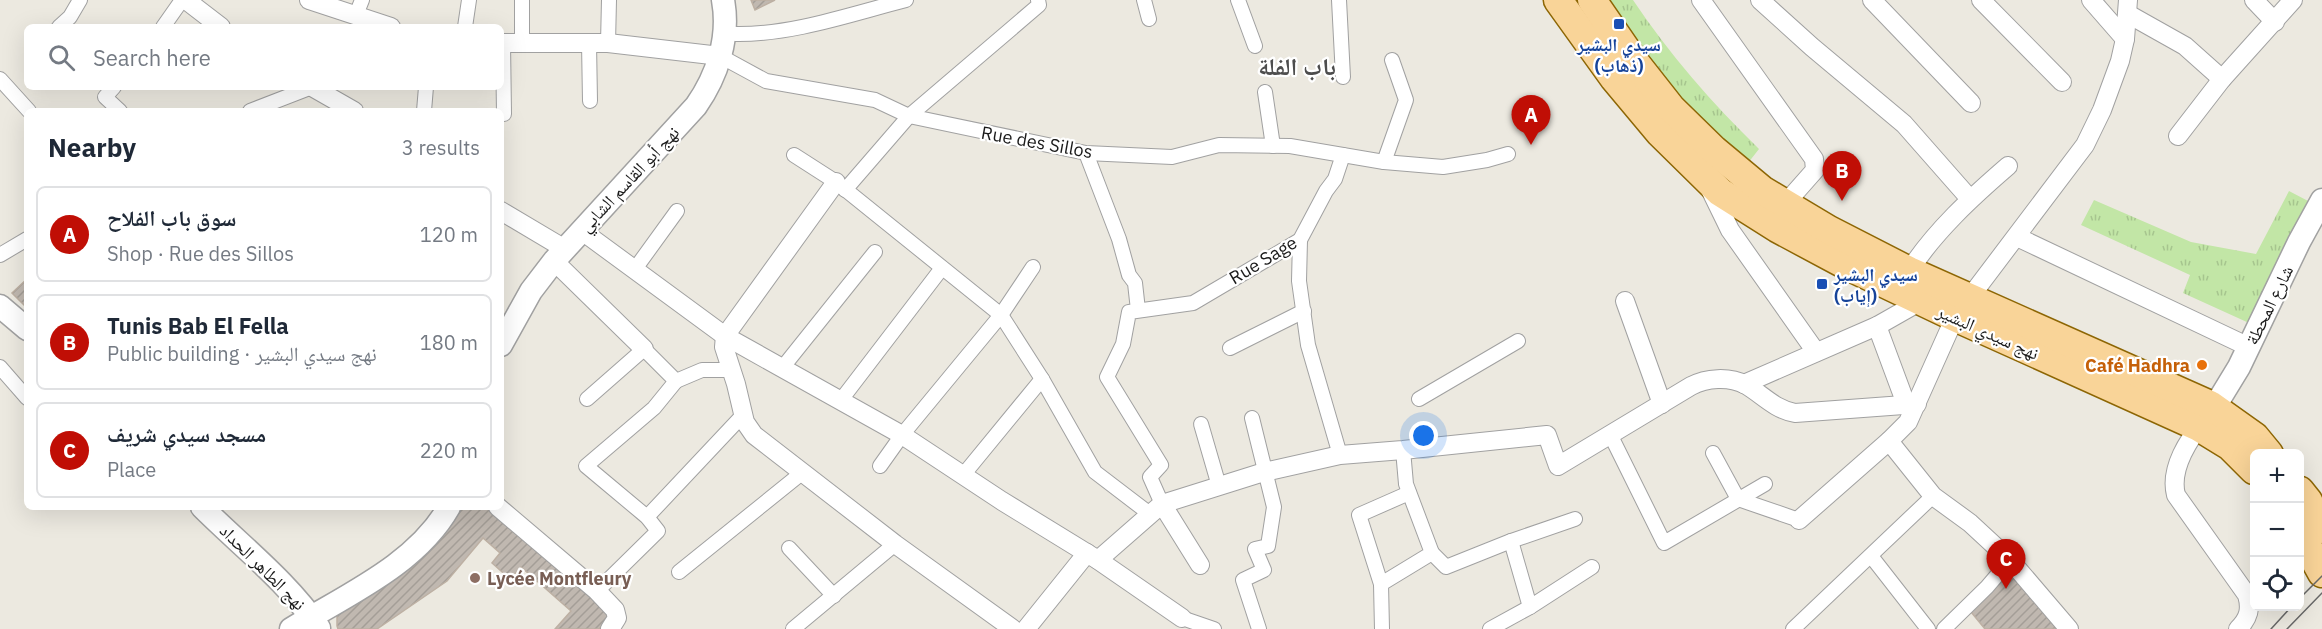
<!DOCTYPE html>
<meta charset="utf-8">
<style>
:root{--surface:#fff;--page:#f6f6f7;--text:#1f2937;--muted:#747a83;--line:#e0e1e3;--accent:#c00e05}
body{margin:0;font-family:"IBM Plex Sans","Noto Naskh Arabic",sans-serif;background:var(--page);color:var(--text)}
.controls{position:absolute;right:18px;bottom:18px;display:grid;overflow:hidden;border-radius:9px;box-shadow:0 6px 24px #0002}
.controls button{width:54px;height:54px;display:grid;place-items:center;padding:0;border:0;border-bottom:2px solid var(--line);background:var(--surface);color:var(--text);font:30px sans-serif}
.you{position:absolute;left:1424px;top:436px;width:21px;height:21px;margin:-15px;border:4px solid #fff;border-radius:50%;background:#1a73e8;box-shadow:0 0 0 9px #1a73e833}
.badge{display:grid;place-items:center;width:39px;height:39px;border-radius:50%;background:var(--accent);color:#fff;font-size:20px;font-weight:700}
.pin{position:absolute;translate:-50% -50px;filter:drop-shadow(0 2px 3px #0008)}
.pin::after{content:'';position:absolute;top:32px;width:21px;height:18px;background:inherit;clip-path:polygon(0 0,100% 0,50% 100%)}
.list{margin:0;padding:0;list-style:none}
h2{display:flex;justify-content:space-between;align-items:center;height:78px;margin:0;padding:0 24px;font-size:26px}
h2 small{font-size:20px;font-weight:400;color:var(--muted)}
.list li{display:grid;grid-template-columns:39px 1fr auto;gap:18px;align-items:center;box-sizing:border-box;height:96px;margin:0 12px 12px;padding:0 12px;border:2px solid var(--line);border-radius:9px}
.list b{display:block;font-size:22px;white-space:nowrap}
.list p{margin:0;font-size:20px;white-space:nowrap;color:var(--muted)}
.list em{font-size:20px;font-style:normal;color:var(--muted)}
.icon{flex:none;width:33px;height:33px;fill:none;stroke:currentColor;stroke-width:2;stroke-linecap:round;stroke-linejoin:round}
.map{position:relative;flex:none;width:2322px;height:629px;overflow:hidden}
.search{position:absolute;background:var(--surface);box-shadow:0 6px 24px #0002;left:24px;top:24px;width:480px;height:66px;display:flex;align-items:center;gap:15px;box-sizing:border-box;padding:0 21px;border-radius:9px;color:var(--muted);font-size:22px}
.panel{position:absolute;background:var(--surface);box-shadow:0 6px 24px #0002;left:24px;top:108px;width:480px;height:402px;border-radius:9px}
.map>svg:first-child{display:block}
</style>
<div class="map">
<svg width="2322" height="629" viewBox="0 0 2322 629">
<defs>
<pattern id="grass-tufts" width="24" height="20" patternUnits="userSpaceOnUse" patternTransform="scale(1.5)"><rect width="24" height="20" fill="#c2e6a6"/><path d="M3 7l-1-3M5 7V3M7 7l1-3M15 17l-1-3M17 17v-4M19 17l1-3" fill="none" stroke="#a6c58e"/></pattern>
<pattern id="building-hatch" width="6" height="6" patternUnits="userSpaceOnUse" patternTransform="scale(1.5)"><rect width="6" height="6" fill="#c0b8b0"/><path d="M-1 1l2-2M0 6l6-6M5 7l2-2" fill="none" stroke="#a49e97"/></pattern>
</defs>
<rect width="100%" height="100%" fill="#ece9e0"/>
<g fill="url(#grass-tufts)">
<path d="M1606,0H1633C1669,54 1712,103 1759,149L1748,163L1708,129L1639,48Z"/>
<polygon points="2289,191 2310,202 2249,323 2183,293 2190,275 2081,225 2094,200 2191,242 2256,254"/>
</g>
<g fill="url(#building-hatch)" stroke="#bdb0a3" stroke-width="1.5">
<polygon points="751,0 775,0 755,10"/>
<polygon points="27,279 27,308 12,293"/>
<polygon points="458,507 490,507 612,614 599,629 555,629 571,611 521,567 510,579 492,563 500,553 483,538 447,581 377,629 338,629 337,626 337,608"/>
<polygon points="2007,570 2057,629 1985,629 1967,607"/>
</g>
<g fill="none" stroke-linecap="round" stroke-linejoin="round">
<defs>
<g id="pedestrian">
<polyline points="1144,0 1149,19"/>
<polyline points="1238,0 1255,46"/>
<polyline points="1339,0 1343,77"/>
<polyline points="356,15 362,0"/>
<polyline points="59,27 70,17 80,0"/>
<polyline points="163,27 182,0"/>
<polyline points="465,27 469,0"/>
<path d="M735,34C792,35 851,14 906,0"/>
<polyline points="503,43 504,114"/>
<polyline points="522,43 522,0"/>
<polyline points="589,43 590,101"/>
<polyline points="608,43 609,0"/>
<polyline points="720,56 766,81 875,100 909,116 1086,153 1172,157 1219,145 1290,146 1384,162 1443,167 1487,160 1508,154"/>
<polyline points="0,79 29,111"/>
<polyline points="114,87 105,97 120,111"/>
<polyline points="1265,92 1273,146"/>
<polyline points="250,111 312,87"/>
<polyline points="424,111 426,87"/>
<polyline points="1086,153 1119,239 1129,275 1135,283 1138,310"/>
<polyline points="794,155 836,182 1001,315 1042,379 1095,472 1150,514"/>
<polyline points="1384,162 1406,100 1392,60"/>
<polyline points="845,190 909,116 1039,5 1038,0"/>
<polyline points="1300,240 1299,281 1308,345 1340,455"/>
<polyline points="0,255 27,239"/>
<polyline points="635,269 677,211"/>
<polyline points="1230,348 1304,311"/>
<polyline points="0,367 27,398"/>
<polyline points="783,367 875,252"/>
<polyline points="676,381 702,370 731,370"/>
<polyline points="587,399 644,349 676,381 654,408 586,466 647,517 658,531 597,591"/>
<polyline points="1419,399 1518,341"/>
<polyline points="841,400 942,268"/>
<polyline points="1252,418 1274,507 1268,546 1255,549 1264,570 1243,580 1259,629"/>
<polyline points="1201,424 1219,486"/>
<polyline points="1610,434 1664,543 1765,484"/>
<polyline points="1713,453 1738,499 1799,520"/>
<polyline points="880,466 902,435 1001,315 1033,267"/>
<polyline points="964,474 1042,379"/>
<polyline points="1162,504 1150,477 1161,465 1107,377 1123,344 1129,312 1193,303 1300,240 1326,191 1335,179 1343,155"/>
<polyline points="647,517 743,415"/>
<polyline points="1511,541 1530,607"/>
<polyline points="789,548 834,596"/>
<polyline points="1432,553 1446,567 1511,541 1575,519"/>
<polyline points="1871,556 1928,629"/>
<polyline points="679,572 803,472"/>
<polyline points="1381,584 1359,515 1409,493"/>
<polyline points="1182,618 1214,629"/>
<polyline points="793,629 895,544"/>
<polyline points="1382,629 1381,584 1432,553 1406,484 1403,450"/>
<polyline points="1490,629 1530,607 1592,567"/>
<polyline points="1793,629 1933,496"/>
<polyline points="1944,629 1987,587 2010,560"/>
</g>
<g id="minor">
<polyline points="186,0 221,27"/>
<polyline points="309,0 391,27"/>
<polyline points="1701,0 1814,159 1815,170 1785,204"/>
<polyline points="1760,0 1812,47 1904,124 1970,199"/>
<polyline points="1872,0 1971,103"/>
<polyline points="1981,0 2062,82"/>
<polyline points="2091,0 2125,39"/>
<polyline points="2254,0 2275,22"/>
<polyline points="2128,14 2185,46 2222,79"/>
<polyline points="501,43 608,43 720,56"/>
<polyline points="312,87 354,111"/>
<polyline points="2178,136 2222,79 2293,0"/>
<polyline points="836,182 725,336 724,347 736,384 745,422 754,435 895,544 1013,629"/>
<polyline points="1709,187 1730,230 1816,352"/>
<polyline points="501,211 565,249"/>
<polyline points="582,231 725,336 902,435 1002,501 1098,560 1182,618"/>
<polyline points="2017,237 2249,347"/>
<polyline points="554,261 644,349"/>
<path d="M1909,271C1935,231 1972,197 2008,166"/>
<polyline points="1625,301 1662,404"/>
<polyline points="1877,326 1906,404"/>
<polyline points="1744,384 1877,326 1921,301"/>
<path d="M2205,419C2189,439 2169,468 2176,495L2247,595C2251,609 2249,618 2238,629"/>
<polyline points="1889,441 1933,496 1970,523 2010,560 2069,629"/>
<polyline points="1162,504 1200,565"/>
<polyline points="498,507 597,591 615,610 617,618 610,629"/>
<polyline points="1799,520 1889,441 1908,422 1955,317 2085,145 2102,110 2120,61 2125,39 2128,0"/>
<path d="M1098,560L1162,504L1264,472L1340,455L1403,450L1547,435L1558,466L1691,386C1706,378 1729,376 1746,385C1763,395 1774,409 1795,413L1917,404"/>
<polyline points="1026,629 1087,553"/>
</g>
<g id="tertiary">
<polyline points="0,306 27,329"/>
<path d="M501,345L531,291L554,261L696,106C717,76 730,38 723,0"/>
<polyline points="2214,408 2239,367 2299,242 2322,200"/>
<path d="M202,507C241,546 288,582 319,628"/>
<path d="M291,629C346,595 416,565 449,507"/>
</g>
<g id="primary">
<polyline points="1558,0 1614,78 1660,133 1720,192 1777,228 1848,266 1955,317 2199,427 2230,446 2254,470"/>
<polyline points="1592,0 1634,61 1671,108 1714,150 1762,190 1829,230 1909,271 2210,405 2255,437 2269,454"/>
<polyline points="2300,491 2308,501 2322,529"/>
<polyline points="2300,533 2322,573"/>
</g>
</defs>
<use href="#pedestrian" stroke="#a1a1a1" stroke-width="16"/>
<use href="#minor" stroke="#a1a1a1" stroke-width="20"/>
<use href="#tertiary" stroke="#a1a1a1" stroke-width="25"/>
<use href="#primary" stroke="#8d6604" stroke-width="31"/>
<use href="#pedestrian" stroke="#fff" stroke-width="14"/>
<use href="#minor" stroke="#fff" stroke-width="18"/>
<use href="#tertiary" stroke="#fff" stroke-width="22"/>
<use href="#primary" stroke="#f9d498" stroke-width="28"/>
<g stroke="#686868" stroke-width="1.5">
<polyline points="2300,598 2322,576"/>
<polyline points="2271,629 2292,606"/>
<polyline points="2287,629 2322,593"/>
</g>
</g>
<g fill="#1a4fb4" stroke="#fff" stroke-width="2">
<rect x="1613" y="18" width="12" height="12" rx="3"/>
<rect x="1816" y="278" width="12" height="12" rx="3"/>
</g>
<circle fill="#e8710a" stroke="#fff" stroke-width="2" cx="2202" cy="365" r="6"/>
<circle fill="#8d6e63" stroke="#fff" stroke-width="2" cx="475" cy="578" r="6"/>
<g text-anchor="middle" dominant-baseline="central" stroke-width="4.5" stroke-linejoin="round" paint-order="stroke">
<g font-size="18" font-weight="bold" fill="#164399" stroke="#fff">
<text x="1619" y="44">سيدي البشير<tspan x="1619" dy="21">(ذهاب)</tspan></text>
<text x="1834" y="274" text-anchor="start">سيدي البشير<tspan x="1834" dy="21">(إياب)</tspan></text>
</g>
<g font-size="18" fill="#1a1a1a" stroke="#fff">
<text transform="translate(1037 142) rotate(10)">Rue des Sillos</text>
<text transform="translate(629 179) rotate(-47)">نهج أبو القاسم الشابي</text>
<text transform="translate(1263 260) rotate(-31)">Rue Sage</text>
<text transform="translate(2269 305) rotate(-64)">شارع المحطة</text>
<text transform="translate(1988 332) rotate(24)">نهج سيدي البشير</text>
<text transform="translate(263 567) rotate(45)">نهج الطاهر الحداد</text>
</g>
<g font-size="18" font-weight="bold" fill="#c56008" stroke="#fff" text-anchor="end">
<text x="2190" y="365">Café Hadhra</text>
</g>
<g font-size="18" font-weight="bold" fill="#785e54" stroke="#fff" text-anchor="start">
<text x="487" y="578">Lycée Montfleury</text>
</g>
<g font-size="24" font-weight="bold" fill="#4d4d4d" stroke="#fff">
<text x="1297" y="66">باب الفلة</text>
</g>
</g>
</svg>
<div class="controls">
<button>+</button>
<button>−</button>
<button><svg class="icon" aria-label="locate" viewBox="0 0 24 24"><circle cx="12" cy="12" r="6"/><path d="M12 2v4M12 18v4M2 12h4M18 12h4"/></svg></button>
</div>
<div class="you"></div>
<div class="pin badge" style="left:1531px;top:145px">A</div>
<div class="pin badge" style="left:1842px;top:201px">B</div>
<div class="pin badge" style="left:2006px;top:589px">C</div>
<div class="search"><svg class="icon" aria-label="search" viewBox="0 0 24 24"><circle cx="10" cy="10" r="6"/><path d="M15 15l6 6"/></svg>Search here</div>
<section class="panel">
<h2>Nearby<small>3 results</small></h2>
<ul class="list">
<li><span class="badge">A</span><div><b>سوق باب الفلاح</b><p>Shop · Rue des Sillos</p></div><em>120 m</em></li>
<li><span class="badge">B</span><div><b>Tunis Bab El Fella</b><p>Public building · نهج سيدي البشير</p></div><em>180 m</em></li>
<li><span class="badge">C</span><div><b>مسجد سيدي شريف</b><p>Place</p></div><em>220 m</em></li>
</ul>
</section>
</div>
